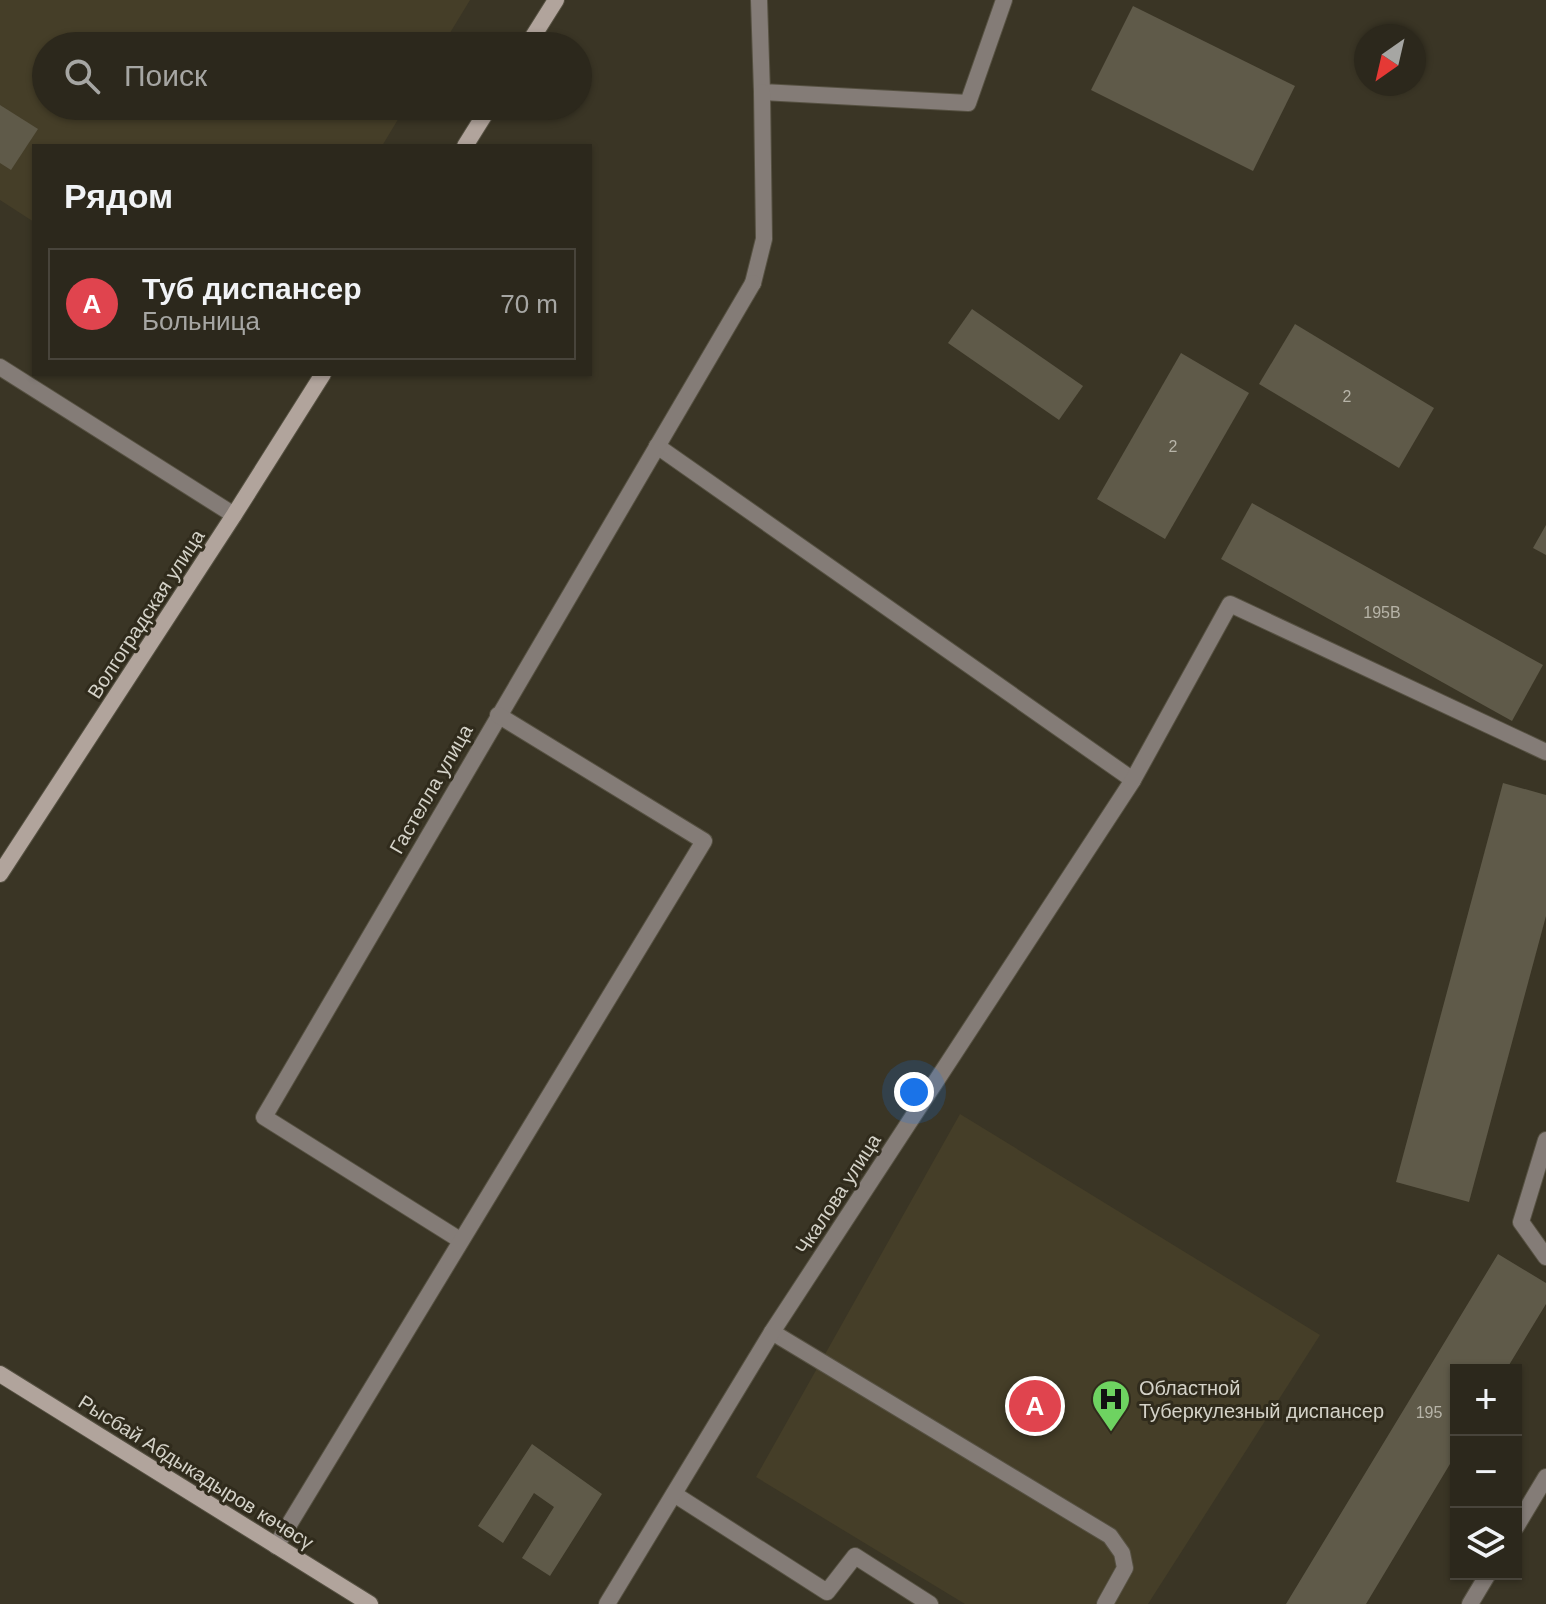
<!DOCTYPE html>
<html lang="ru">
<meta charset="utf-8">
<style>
:root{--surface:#2c281c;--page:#383429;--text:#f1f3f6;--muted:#a6a6a3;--line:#48443b;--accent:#6ed361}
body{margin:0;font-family:Helvetica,sans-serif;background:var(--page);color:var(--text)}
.controls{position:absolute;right:24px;bottom:24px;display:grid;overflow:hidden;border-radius:0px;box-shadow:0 2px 6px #0004}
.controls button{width:72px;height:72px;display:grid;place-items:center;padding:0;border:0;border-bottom:2px solid var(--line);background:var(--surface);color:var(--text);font:40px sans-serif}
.compass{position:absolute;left:1354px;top:24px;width:72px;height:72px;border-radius:50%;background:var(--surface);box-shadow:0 2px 6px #0004;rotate:214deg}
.you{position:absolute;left:914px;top:1092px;width:28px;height:28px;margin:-20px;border:6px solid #fff;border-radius:50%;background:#1a73e8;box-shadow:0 0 0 12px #1a73e833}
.badge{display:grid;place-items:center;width:52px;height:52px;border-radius:50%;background:var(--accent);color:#fff;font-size:26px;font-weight:700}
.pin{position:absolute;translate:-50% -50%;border:4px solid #fff;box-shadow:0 2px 8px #0006}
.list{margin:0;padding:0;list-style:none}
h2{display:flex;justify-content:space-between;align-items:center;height:104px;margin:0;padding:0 32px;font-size:34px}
h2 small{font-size:26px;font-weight:400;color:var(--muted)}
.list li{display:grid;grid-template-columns:52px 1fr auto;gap:24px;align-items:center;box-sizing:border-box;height:112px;margin:0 16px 16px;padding:0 16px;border:2px solid var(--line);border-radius:0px}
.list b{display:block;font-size:30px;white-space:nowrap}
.list p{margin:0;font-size:26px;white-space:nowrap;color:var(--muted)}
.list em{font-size:26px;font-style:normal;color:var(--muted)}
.icon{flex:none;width:44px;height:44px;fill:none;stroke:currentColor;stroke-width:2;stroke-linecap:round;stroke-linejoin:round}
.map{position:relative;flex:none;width:1546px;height:1604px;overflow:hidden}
.search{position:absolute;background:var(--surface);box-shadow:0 2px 6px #0004;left:32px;top:32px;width:560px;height:88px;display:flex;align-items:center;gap:20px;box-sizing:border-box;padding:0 28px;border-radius:44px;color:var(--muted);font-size:30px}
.panel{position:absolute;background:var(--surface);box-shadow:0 2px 6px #0004;left:32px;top:144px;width:560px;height:232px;border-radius:0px}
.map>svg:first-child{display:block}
</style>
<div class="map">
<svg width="1546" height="1604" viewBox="0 0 1546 1604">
<rect width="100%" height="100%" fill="#3a3525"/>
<g fill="#453e28">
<polygon points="0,0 470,0 442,46 46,46 46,106 406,106 382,146 34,146 34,222 0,200"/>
<polygon points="960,1114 1320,1335 1148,1604 965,1604 756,1477"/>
</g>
<g fill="#5f5a49">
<polygon points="1133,6 1295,86 1253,171 1091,90"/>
<polygon points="0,105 38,129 11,170 0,163"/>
<polygon points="972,309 1083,386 1059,420 948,343"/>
<polygon points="1295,324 1434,408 1399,468 1259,384"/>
<polygon points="1181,353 1249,393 1165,539 1097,499"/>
<polygon points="1252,503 1543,665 1512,721 1221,559"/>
<polygon points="1546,525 1546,555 1533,548"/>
<polygon points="1503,783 1546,795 1546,916 1469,1202 1396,1182"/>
<polygon points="1498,1254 1546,1283 1546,1304 1506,1370 1456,1370 1456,1454 1366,1604 1286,1604"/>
<polygon points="532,1444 602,1494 550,1576 522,1558 554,1507 534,1493 503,1543 478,1526"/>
</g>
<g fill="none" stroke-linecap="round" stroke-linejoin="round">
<defs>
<g id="lane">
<polyline points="759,0 762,92 968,103 1004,0"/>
<polyline points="753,283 764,239 762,92"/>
<polyline points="772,1332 1110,1536 1122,1553 1125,1568 1105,1604"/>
<polyline points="674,1494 827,1592 855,1556 930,1604"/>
<polyline points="1516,1527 1546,1477"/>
<polyline points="1470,1604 1488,1574"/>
</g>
<g id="street">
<polyline points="0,367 234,515"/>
<polyline points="657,446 1133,780"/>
<polyline points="1546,1140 1521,1222 1546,1257"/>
<polyline points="460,1240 264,1117 753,283"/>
<polyline points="276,1546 704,841 498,715"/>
<polyline points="607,1604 772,1332 1133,780 1230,604 1546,752"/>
</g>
<g id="secondary">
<polyline points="527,46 556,0"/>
<polyline points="465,146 490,106"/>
<polyline points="0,874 234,515 323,374"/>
<polyline points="0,1374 370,1604"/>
</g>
</defs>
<use href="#lane" stroke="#565142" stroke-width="18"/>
<use href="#street" stroke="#565142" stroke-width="18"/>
<use href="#secondary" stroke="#565142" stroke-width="18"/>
<use href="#lane" stroke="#847c77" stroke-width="16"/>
<use href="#street" stroke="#847c77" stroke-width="16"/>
<use href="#secondary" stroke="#b1a49c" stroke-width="16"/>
</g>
<defs>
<symbol id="hospital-pin" viewBox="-11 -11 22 30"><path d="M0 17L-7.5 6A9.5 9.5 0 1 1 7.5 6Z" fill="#6ed361" stroke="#302b1c"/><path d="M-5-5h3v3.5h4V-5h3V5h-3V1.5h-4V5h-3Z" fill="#111"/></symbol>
</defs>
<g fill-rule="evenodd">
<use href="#hospital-pin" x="1089" y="1377" width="44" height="60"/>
</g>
<g text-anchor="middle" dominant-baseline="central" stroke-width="6" stroke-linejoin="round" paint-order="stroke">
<g font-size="16" fill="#b7b4a8">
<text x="1347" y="396">2</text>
<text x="1173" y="446">2</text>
<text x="1382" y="612">195В</text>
<text x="1429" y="1412">195</text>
</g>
<g font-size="20" fill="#d4d2c8" stroke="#302b1c">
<text transform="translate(146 614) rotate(-57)">Волгоградская улица</text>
<text transform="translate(431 789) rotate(-60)">Гастелла улица</text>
<text transform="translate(838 1194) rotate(-57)">Чкалова улица</text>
<text transform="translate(196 1472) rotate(32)">Рысбай Абдыкадыров көчөсү</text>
</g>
<g font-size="20" fill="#d4d2c8" stroke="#302b1c" text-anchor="start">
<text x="1139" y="1388">Областной<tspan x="1139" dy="23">Туберкулезный диспансер</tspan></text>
</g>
</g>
</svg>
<div class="controls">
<button>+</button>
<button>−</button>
<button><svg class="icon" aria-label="layers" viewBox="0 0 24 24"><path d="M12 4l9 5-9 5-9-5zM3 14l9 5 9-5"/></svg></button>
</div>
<svg class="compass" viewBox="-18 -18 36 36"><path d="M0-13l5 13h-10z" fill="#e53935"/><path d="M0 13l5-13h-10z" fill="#a6a6a3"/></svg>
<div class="you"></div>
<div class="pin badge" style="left:1035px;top:1406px;background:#e0444e">A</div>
<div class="search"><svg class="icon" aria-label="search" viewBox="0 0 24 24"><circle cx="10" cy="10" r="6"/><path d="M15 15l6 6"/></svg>Поиск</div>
<section class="panel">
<h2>Рядом<small></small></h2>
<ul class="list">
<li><span class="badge" style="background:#e0444e">A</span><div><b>Туб диспансер</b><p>Больница</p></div><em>70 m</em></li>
</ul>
</section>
</div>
